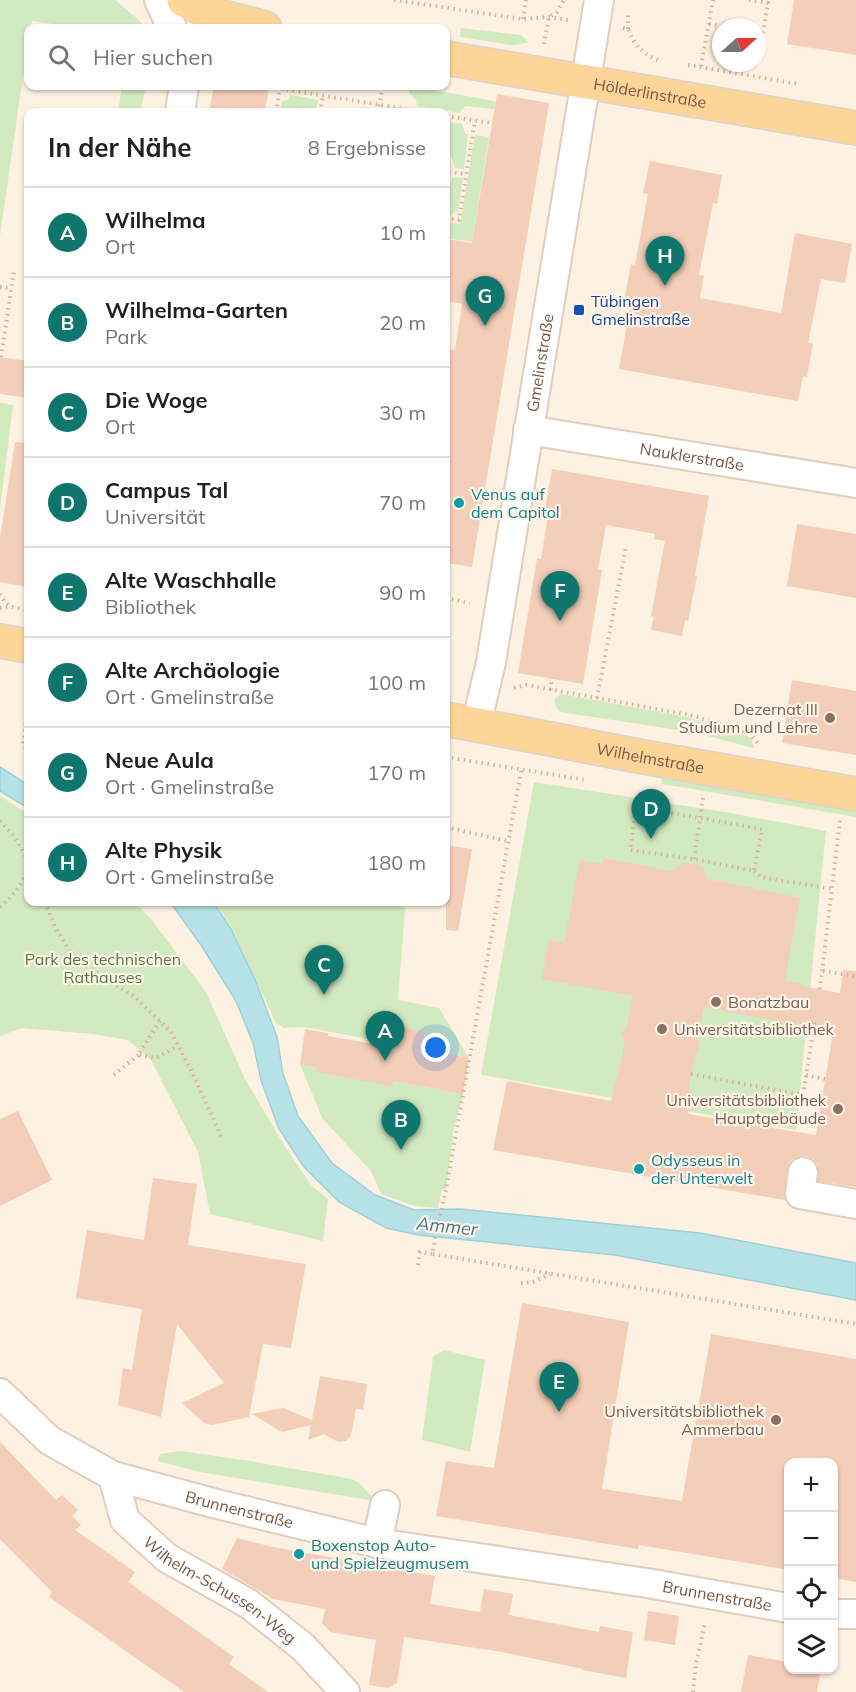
<!DOCTYPE html>
<html lang="de">
<meta charset="utf-8">
<style>
:root{--surface:#fff;--page:#f2f2f2;--text:#202124;--muted:#757577;--line:#e0e0e0;--accent:#0f766e}
body{margin:0;font-family:Mulish,sans-serif;background:var(--page);color:var(--text)}
.controls{position:absolute;right:18px;bottom:18px;display:grid;overflow:hidden;border-radius:12px;box-shadow:0 2px 4px #0004}
.controls button{width:54px;height:54px;display:grid;place-items:center;padding:0;border:0;border-bottom:2px solid var(--line);background:var(--surface);color:var(--text);font:30px sans-serif}
.compass{position:absolute;left:712px;top:18px;width:54px;height:54px;border-radius:50%;background:var(--surface);box-shadow:0 2px 4px #0004;rotate:69deg}
.you{position:absolute;left:436px;top:1048px;width:21px;height:21px;margin:-15px;border:4px solid #fff;border-radius:50%;background:#1a73e8;box-shadow:0 0 0 9px #1a73e833}
.badge{display:grid;place-items:center;width:39px;height:39px;border-radius:50%;background:var(--accent);color:#fff;font-size:20px;font-weight:700}
.pin{position:absolute;translate:-50% -50px;filter:drop-shadow(0 2px 3px #0008)}
.pin::after{content:'';position:absolute;top:32px;width:21px;height:18px;background:inherit;clip-path:polygon(0 0,100% 0,50% 100%)}
.list{margin:0;padding:0;list-style:none}
h2{display:flex;justify-content:space-between;align-items:center;height:78px;margin:0;padding:0 24px;font-size:26px}
h2 small{font-size:20px;font-weight:400;color:var(--muted)}
.list li{display:grid;grid-template-columns:39px 1fr auto;gap:18px;align-items:center;box-sizing:border-box;height:90px;padding:0 24px;border-top:2px solid var(--line)}
.list b{display:block;font-size:22px;white-space:nowrap}
.list p{margin:0;font-size:20px;white-space:nowrap;color:var(--muted)}
.list em{font-size:20px;font-style:normal;color:var(--muted)}
.icon{flex:none;width:33px;height:33px;fill:none;stroke:currentColor;stroke-width:2;stroke-linecap:round;stroke-linejoin:round}
.map{position:relative;flex:none;width:856px;height:1692px;overflow:hidden}
.search{position:absolute;background:var(--surface);box-shadow:0 2px 4px #0004;left:24px;top:24px;width:426px;height:66px;display:flex;align-items:center;gap:15px;box-sizing:border-box;padding:0 21px;border-radius:12px;color:var(--muted);font-size:22px}
.panel{position:absolute;background:var(--surface);box-shadow:0 2px 4px #0004;left:24px;top:108px;width:426px;height:798px;border-radius:12px}
.map>svg:first-child{display:block}
</style>
<div class="map">
<svg width="856" height="1692" viewBox="0 0 856 1692">
<rect width="100%" height="100%" fill="#fdf1e1"/>
<g fill="#d2eac0">
<polygon points="0,0 115,0 139,20 145,28 81,28 32,21 30,28 28,28 28,41 0,236"/>
<polygon points="461,28 521,35 529,43 512,45 460,37"/>
<polygon points="122,86 146,86 140,112 118,112"/>
<polygon points="416,87 495,101 494,109 467,106 463,108 460,113 417,106 416,100 409,93 409,90"/>
<polygon points="290,95 318,100 316,112 280,112 282,101 288,100"/>
<polygon points="446,122 462,124 465,133 468,135 464,169 455,168 452,158 446,150"/>
<polygon points="475,135 489,137 472,242 446,238 446,222 460,224"/>
<polygon points="454,177 463,178 458,212 453,213 451,216 446,215 446,187"/>
<polygon points="0,403 13,405 0,509"/>
<path d="M561,694L687,717L745,735L750,738L754,746L753,748L697,733L561,712C556,708 554,705 555,699Z"/>
<polygon points="661,777 856,809 856,817 662,784"/>
<polygon points="534,782 731,813 826,831 796,1130 481,1075"/>
<polygon points="0,796 28,814 28,902 134,902 151,919 206,992 245,1079 284,1145 311,1185 328,1199 323,1241 210,1214 198,1152 151,1060 128,1040 93,1034 22,1028 0,1036"/>
<polygon points="214,902 368,902 405,907 398,1000 439,1008 469,1058 304,1027 284,1028 276,1023 230,925"/>
<polygon points="300,1064 463,1094 454,1128 446,1189 442,1189 438,1208 415,1206 381,1194 371,1171 322,1118"/>
<polygon points="444,1350 485,1360 470,1452 422,1440 433,1357"/>
<polygon points="181,1451 250,1461 351,1479 359,1483 376,1501 200,1472 158,1461 160,1454"/>
</g>
<g fill="#b6e1e6" stroke="#9cd1d9" stroke-width="1.5">
<polygon points="0,767 28,785 28,808 0,791"/>
<polygon points="170,902 213,902 231,929 256,982 277,1037 283,1074 298,1116 332,1163 375,1195 414,1210 460,1209 700,1233 856,1263 856,1300 615,1255 418,1235 386,1228 339,1202 304,1167 279,1129 261,1080 253,1043 236,1001 201,945"/>
</g>
<g fill="#f3ceb8" fill-rule="evenodd">
<polygon points="794,0 856,0 856,55 787,44"/>
<polygon points="214,86 269,86 265,112 209,112"/>
<polygon points="497,94 549,103 472,567 446,563 446,349 455,350 462,304 446,301 446,239 472,243"/>
<polygon points="650,161 722,175 717,204 713,203 699,275 704,276 700,298 781,313 795,233 852,244 845,283 821,279 808,343 813,344 807,377 803,376 798,401 619,369 632,297 625,296 631,264 635,265 648,194 643,193"/>
<polygon points="0,357 28,361 28,398 0,394"/>
<polygon points="15,442 28,443 28,587 0,582 0,539"/>
<polygon points="552,469 709,496 695,576 697,576 688,621 685,620 682,636 651,630 654,617 651,616 665,541 654,539 655,534 606,525 598,569 602,570 583,684 518,673 537,558 541,559 548,515 544,515"/>
<polygon points="797,524 856,534 856,598 787,586"/>
<polygon points="792,680 856,691 856,755 782,743"/>
<polygon points="446,845 472,849 458,931 446,930"/>
<path d="M604,858L672,871L683,863H695L703,867L708,879L800,898L785,980L804,984L803,986L840,993L843,970L856,971V1187L818,1181V1165L813,1159L805,1156L796,1157L790,1162L784,1192L785,1200L493,1150L507,1081L611,1101L625,1042L620,1033L627,1028L633,996L542,979L549,940L564,943L580,860L603,864ZM704,1007L833,1032L816,1135L688,1114L692,1091L689,1086L695,1055L698,1052L700,1043L697,1040Z"/>
<polygon points="400,1027 425,1031 422,1049 469,1058 463,1094 393,1081 392,1086 316,1072 317,1067 300,1064 305,1029 328,1033 328,1036 396,1048"/>
<polygon points="18,1111 52,1180 0,1206 0,1119"/>
<polygon points="153,1178 197,1184 188,1245 306,1264 291,1348 263,1344 249,1417 212,1425 204,1423 182,1403 224,1383 177,1324 161,1417 118,1405 123,1368 132,1370 142,1309 76,1298 87,1230 144,1240"/>
<polygon points="522,1303 629,1322 602,1489 682,1501 711,1334 856,1359 856,1582 834,1578 834,1462 789,1462 789,1570 639,1545 638,1549 436,1516 446,1461 494,1468"/>
<polygon points="320,1376 367,1384 363,1410 356,1408 351,1435 346,1441 338,1442 324,1434 308,1440 311,1425 282,1432 252,1414 283,1408 312,1420"/>
<polygon points="0,1442 56,1500 62,1495 78,1510 72,1516 81,1525 75,1530 135,1572 128,1582 234,1657 229,1664 268,1692 184,1692 49,1597 52,1592 0,1539"/>
<polygon points="237,1538 273,1547 435,1576 430,1604 480,1612 484,1589 513,1594 509,1615 599,1632 600,1626 633,1632 626,1678 583,1670 583,1669 502,1652 404,1637 397,1683 388,1688 369,1685 376,1640 330,1632 322,1623 325,1609 273,1599 222,1569"/>
<polygon points="648,1611 679,1616 675,1645 644,1640"/>
<polygon points="748,1655 789,1662 789,1670 821,1670 817,1692 741,1692"/>
</g>
<g fill="none" stroke-linecap="round" stroke-linejoin="round">
<defs>
<g id="minor">
<polyline points="159,0 172,28"/>
<polyline points="180,112 184,86"/>
<path id="s1" d="M528,430L856,483"/>
<path id="s2" d="M476,725L491,662L599,0"/>
<polyline points="803,1172 800,1194 856,1204"/>
<path id="s3" d="M0,1393L49,1440L113,1476L217,1504L377,1543L647,1583L788,1608"/>
<path id="s4" d="M113,1476L125,1520L167,1558L249,1604L303,1647L345,1692"/>
<polyline points="377,1543 385,1505"/>
<polyline points="834,1614 856,1614"/>
</g>
<g id="major">
<polyline points="184,0 219,16 265,28"/>
<path id="s5" d="M446,58L856,128"/>
<polyline points="0,641 28,646"/>
<path id="s6" d="M446,719L638,756L856,794"/>
</g>
</defs>
<use href="#minor" stroke="#e1cdbd" stroke-width="32"/>
<use href="#major" stroke="#dbd3cf" stroke-width="36"/>
<g stroke="#d7b19c" stroke-width="4" stroke-dasharray="1.5 4.5" stroke-linecap="butt">
<polyline points="394,0 523,19 549,17 568,20"/>
<polyline points="749,0 768,3 763,33 757,32"/>
<polyline points="523,19 526,0"/>
<polyline points="709,24 728,27"/>
<path d="M623,28L628,29C635,46 643,54 660,61"/>
<polyline points="628,29 628,12"/>
<polyline points="544,44 549,17 557,12 564,0"/>
<polyline points="688,65 799,84"/>
<polyline points="701,66 713,0"/>
<polyline points="269,87 425,112"/>
<polyline points="276,112 280,89"/>
<polyline points="320,112 323,96"/>
<polyline points="378,112 383,86"/>
<polyline points="446,116 492,123"/>
<polyline points="446,159 449,167 446,180"/>
<polyline points="449,172 466,174"/>
<polyline points="446,218 459,220 475,120"/>
<polyline points="0,287 11,288"/>
<polyline points="1,357 14,271"/>
<polyline points="0,594 4,601 11,607"/>
<polyline points="446,598 470,603"/>
<polyline points="0,608 12,607 28,610"/>
<polyline points="514,688 526,685 690,715 749,733 759,745"/>
<polyline points="551,690 551,679"/>
<polyline points="597,698 626,547"/>
<polyline points="28,706 23,745 28,751"/>
<polyline points="446,757 586,780"/>
<polyline points="521,771 446,1189 432,1254 856,1324"/>
<polygon points="636,807 762,829 754,871 694,859 630,850"/>
<polyline points="0,821 15,837 28,861"/>
<polyline points="446,827 508,841"/>
<polyline points="694,859 703,798"/>
<polyline points="754,871 761,877 832,889"/>
<polyline points="45,902 55,927 73,957 136,998 171,1032 191,1070 222,1138"/>
<path d="M0,907C14,895 23,884 28,866"/>
<polyline points="823,971 856,976"/>
<polyline points="820,989 840,820"/>
<polyline points="160,1021 138,1055 156,1058 178,1046"/>
<polyline points="691,1074 803,1095 815,1020"/>
<polyline points="114,1075 138,1055"/>
<polyline points="806,1075 825,1079"/>
<polyline points="418,1265 420,1252 432,1254"/>
<polyline points="521,1283 533,1282 550,1274"/>
<polyline points="693,1692 696,1664 705,1622"/>
</g>
<use href="#minor" stroke="#fff" stroke-width="28"/>
<use href="#major" stroke="#fdd598" stroke-width="33"/>
</g>
<rect fill="#1a4fb4" stroke="#fff5e8" stroke-width="2" x="573" y="304" width="12" height="12" rx="3"/>
<g fill="#0f9aa8" stroke="#fff5e8" stroke-width="2">
<circle cx="459" cy="503" r="6"/>
<circle cx="639" cy="1169" r="6"/>
<circle cx="299" cy="1554" r="6"/>
</g>
<g fill="#8d6e63" stroke="#fff5e8" stroke-width="2">
<circle cx="830" cy="718" r="6"/>
<circle cx="716" cy="1002" r="6"/>
<circle cx="662" cy="1029" r="6"/>
<circle cx="838" cy="1109" r="6"/>
<circle cx="776" cy="1420" r="6"/>
</g>
<g text-anchor="middle" dominant-baseline="central" stroke-width="4.5" stroke-linejoin="round" paint-order="stroke">
<g font-size="16" fill="#755748" stroke="#fff5e8">
<text stroke="none"><textPath href="#s5" startOffset="207">Hölderlinstraße</textPath></text>
<text stroke="none"><textPath href="#s2" startOffset="368">Gmelinstraße</textPath></text>
<text stroke="none"><textPath href="#s1" startOffset="166">Nauklerstraße</textPath></text>
<text stroke="none"><textPath href="#s6" startOffset="208">Wilhelmstraße</textPath></text>
<text stroke="none"><textPath href="#s3" startOffset="272">Brunnenstraße</textPath></text>
<text stroke="none"><textPath href="#s4" startOffset="164">Wilhelm-Schussen-Weg</textPath></text>
<text stroke="none"><textPath href="#s3" startOffset="758">Brunnenstraße</textPath></text>
</g>
<g font-size="16" fill="#164399" stroke="#fff5e8" text-anchor="start">
<text x="591" y="301">Tübingen<tspan x="591" dy="18">Gmelinstraße</tspan></text>
</g>
<g font-size="16" fill="#0d838f" stroke="#fff5e8" text-anchor="start">
<text x="471" y="494">Venus auf<tspan x="471" dy="18">dem Capitol</tspan></text>
<text x="651" y="1160">Odysseus in<tspan x="651" dy="18">der Unterwelt</tspan></text>
<text x="311" y="1545">Boxenstop Auto-<tspan x="311" dy="18">und Spielzeugmusem</tspan></text>
</g>
<g font-size="16" fill="#785e54" stroke="#fff5e8" text-anchor="end">
<text x="818" y="709">Dezernat III<tspan x="818" dy="18">Studium und Lehre</tspan></text>
<text x="728" y="1002" text-anchor="start">Bonatzbau</text>
<text x="674" y="1029" text-anchor="start">Universitätsbibliothek</text>
<text x="826" y="1100">Universitätsbibliothek<tspan x="826" dy="18">Hauptgebäude</tspan></text>
<text x="764" y="1411">Universitätsbibliothek<tspan x="764" dy="18">Ammerbau</tspan></text>
</g>
<g font-size="16" fill="#537b3f" stroke="#fff5e8">
<text x="103" y="959">Park des technischen<tspan x="103" dy="18">Rathauses</tspan></text>
</g>
<g font-size="18" font-style="italic" fill="#3e7882" stroke="#fff5e8">
<text transform="translate(447 1226) rotate(6)">Ammer</text>
</g>
</g>
</svg>
<div class="controls">
<button>+</button>
<button>−</button>
<button><svg class="icon" aria-label="locate" viewBox="0 0 24 24"><circle cx="12" cy="12" r="6"/><path d="M12 2v4M12 18v4M2 12h4M18 12h4"/></svg></button>
<button><svg class="icon" aria-label="layers" viewBox="0 0 24 24"><path d="M12 4l9 5-9 5-9-5zM3 14l9 5 9-5"/></svg></button>
</div>
<svg class="compass" viewBox="-18 -18 36 36"><path d="M0-13l5 13h-10z" fill="#e53935"/><path d="M0 13l5-13h-10z" fill="#757577"/></svg>
<div class="you"></div>
<div class="pin badge" style="left:385px;top:1061px">A</div>
<div class="pin badge" style="left:401px;top:1150px">B</div>
<div class="pin badge" style="left:324px;top:995px">C</div>
<div class="pin badge" style="left:651px;top:839px">D</div>
<div class="pin badge" style="left:559px;top:1412px">E</div>
<div class="pin badge" style="left:560px;top:621px">F</div>
<div class="pin badge" style="left:485px;top:326px">G</div>
<div class="pin badge" style="left:665px;top:286px">H</div>
<div class="search"><svg class="icon" aria-label="search" viewBox="0 0 24 24"><circle cx="10" cy="10" r="6"/><path d="M15 15l6 6"/></svg>Hier suchen</div>
<section class="panel">
<h2>In der Nähe<small>8 Ergebnisse</small></h2>
<ul class="list">
<li><span class="badge">A</span><div><b>Wilhelma</b><p>Ort</p></div><em>10 m</em></li>
<li><span class="badge">B</span><div><b>Wilhelma-Garten</b><p>Park</p></div><em>20 m</em></li>
<li><span class="badge">C</span><div><b>Die Woge</b><p>Ort</p></div><em>30 m</em></li>
<li><span class="badge">D</span><div><b>Campus Tal</b><p>Universität</p></div><em>70 m</em></li>
<li><span class="badge">E</span><div><b>Alte Waschhalle</b><p>Bibliothek</p></div><em>90 m</em></li>
<li><span class="badge">F</span><div><b>Alte Archäologie</b><p>Ort · Gmelinstraße</p></div><em>100 m</em></li>
<li><span class="badge">G</span><div><b>Neue Aula</b><p>Ort · Gmelinstraße</p></div><em>170 m</em></li>
<li><span class="badge">H</span><div><b>Alte Physik</b><p>Ort · Gmelinstraße</p></div><em>180 m</em></li>
</ul>
</section>
</div>
